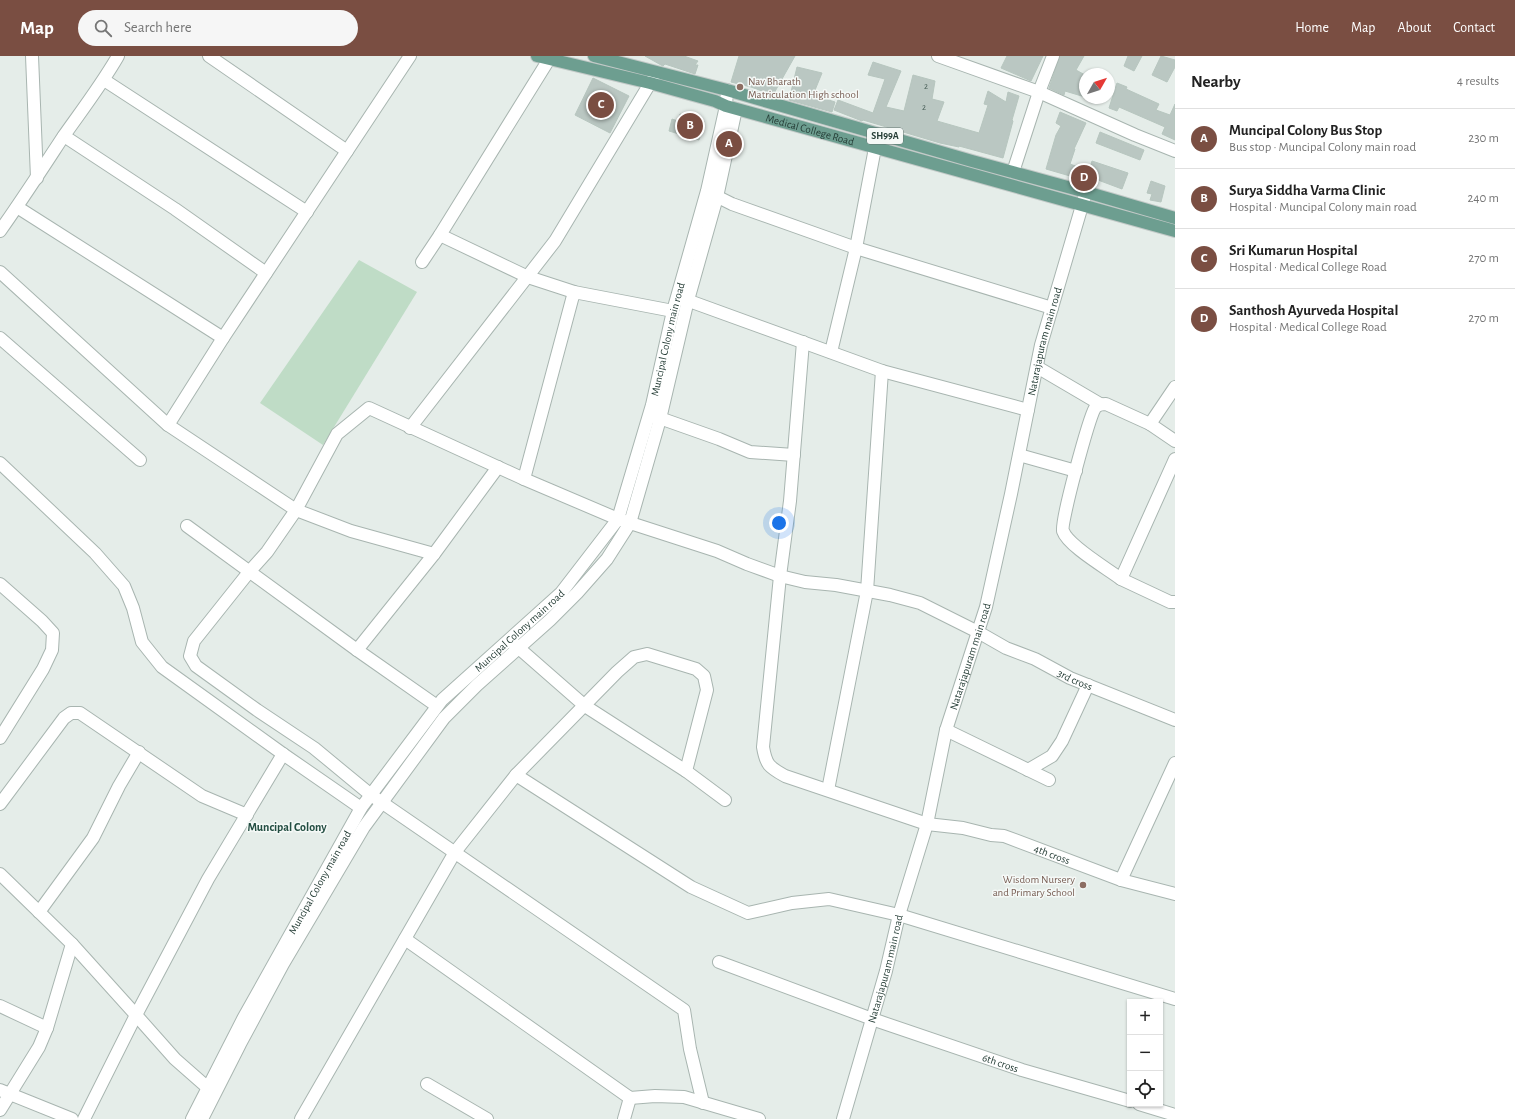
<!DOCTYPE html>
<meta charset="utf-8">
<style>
:root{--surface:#fff;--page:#f6f6f6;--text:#222;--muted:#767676;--line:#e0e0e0;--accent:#7a4e42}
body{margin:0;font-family:"Alegreya Sans",sans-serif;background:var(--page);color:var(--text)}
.controls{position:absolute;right:12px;bottom:12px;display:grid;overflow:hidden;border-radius:0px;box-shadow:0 1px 3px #0004}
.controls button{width:36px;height:36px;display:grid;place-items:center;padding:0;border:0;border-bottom:1px solid var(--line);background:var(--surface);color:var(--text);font:20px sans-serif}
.compass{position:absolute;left:1079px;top:12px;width:36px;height:36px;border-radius:50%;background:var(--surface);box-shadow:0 1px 3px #0004;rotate:51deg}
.you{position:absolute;left:779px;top:467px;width:14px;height:14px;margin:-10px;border:3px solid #fff;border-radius:50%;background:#1a73e8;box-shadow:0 0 0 6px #1a73e833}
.badge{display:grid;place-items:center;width:26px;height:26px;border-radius:50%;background:var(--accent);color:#fff;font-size:13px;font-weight:700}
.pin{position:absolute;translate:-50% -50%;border:2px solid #fff;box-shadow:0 1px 4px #0006}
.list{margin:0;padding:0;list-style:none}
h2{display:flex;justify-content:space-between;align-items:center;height:52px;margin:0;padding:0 16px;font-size:17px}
h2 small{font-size:13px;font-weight:400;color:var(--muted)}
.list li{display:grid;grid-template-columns:26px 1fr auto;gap:12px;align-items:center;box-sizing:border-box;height:60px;padding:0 16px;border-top:1px solid var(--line)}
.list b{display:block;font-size:15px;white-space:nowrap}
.list p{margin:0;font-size:13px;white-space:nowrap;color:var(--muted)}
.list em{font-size:13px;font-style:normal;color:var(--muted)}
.icon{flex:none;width:22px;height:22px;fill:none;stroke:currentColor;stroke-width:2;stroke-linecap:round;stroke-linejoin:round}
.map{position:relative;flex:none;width:1175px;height:1063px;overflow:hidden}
header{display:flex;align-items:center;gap:24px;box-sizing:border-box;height:56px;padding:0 20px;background:var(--accent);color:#fff}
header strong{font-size:19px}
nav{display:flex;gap:22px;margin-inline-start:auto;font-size:14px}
.search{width:280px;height:36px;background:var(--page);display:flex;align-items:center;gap:10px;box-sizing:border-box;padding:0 14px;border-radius:22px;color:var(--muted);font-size:15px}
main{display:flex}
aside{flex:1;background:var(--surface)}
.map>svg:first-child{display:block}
</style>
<header>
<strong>Map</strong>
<div class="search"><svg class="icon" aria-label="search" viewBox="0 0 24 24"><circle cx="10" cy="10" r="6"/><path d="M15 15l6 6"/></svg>Search here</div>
<nav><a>Home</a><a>Map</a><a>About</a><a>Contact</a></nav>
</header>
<main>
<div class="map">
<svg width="1175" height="1063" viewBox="0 0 1175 1063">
<rect width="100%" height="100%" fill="#e5ede9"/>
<polygon fill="#bfdcc6" points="359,204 417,236 323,389 260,347"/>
<g fill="#bac7c2" stroke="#b7c6bf">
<polygon points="645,0 684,0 698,5 695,9 698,9 695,18 665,8 663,10 661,9"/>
<polygon points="739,0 795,0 773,39 751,31 731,26"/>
<polygon points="1007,0 1043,0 1031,25 1001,12"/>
<polygon points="1060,0 1084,0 1076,14 1085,19 1085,41 1065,35 1064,39 1049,32"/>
<polygon points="1128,0 1142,0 1134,15 1124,10"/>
<polygon points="1161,0 1175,4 1175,11 1167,26 1152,19"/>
<polygon points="873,6 901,15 886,51 904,55 913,19 935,25 932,43 944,46 937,65 979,77 988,49 984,48 988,35 1006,46 1008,36 1019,40 1012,64 1013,65 1003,102 959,90 959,91 940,87 863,64 862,65 834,54 838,44 873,57 885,23 868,19"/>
<polygon points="797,11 822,17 813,39 835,46 832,56 789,44"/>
<polygon points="593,22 629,40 610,77 575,59"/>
<polygon points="1117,27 1127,31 1126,33 1159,48 1156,54 1170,59 1175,48 1175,84 1162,78 1165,71 1119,51 1117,55 1109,52"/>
<polygon points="1060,56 1086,67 1074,93 1075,93 1070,108 1089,115 1092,105 1128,117 1122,133 1090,121 1087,129 1076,126 1077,122 1046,113 1056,79 1061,70 1056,67"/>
<polygon points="680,58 704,65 699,84 669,75 672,63 678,65"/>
<polygon points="1100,76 1144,94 1140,104 1096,87"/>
<polygon points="1151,125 1165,130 1161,146 1150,144 1152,138 1147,137"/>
</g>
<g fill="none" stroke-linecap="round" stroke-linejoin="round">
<defs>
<g id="minor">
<polyline points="32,0 37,122"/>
<polyline points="209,0 347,95"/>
<polyline points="938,0 1039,36 1135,79 1175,95"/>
<polyline points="104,24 307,156"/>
<polyline points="64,80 175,153 266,217"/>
<polyline points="1013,116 1039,36 1053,0"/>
<polyline points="710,137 732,148 856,192 1052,252"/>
<polyline points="17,151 223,282"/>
<path d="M0,175C22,144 42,113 63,81C82,54 102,28 118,0"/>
<polyline points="440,179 528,221 574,236"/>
<polyline points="422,206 440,179 551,0"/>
<polyline points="0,216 168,369 296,454 267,496 249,516 194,585 190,600 196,610 257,654 314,692 371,739 684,954 690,993 703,1047"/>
<polyline points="681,242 882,315 1028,354"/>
<polyline points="0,282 140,404"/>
<path id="s1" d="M803,286L790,445L780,520L763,691C766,709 769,711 785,720L927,768L963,772L991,779L1004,780L1121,824L1175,838"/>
<polyline points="831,296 856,192 875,92"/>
<polyline points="1037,311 1100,348"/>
<polyline points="1175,331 1150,368 1175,385"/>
<polyline points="654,360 719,383 750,396 794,399"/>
<polyline points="168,369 223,282 410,0"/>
<polyline points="410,372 555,185 655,19"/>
<polyline points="1019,399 1076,415"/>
<polyline points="1175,403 1121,523 1170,546 1175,546"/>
<polyline points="0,407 95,497 124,530 133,552 142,586 162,611 283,698 361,752"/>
<polyline points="524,423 574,236 673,255"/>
<polyline points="187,470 357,594 437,650"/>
<path id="s2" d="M434,498L351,475L296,454L337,378L369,352L524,423L618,463L717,495L747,508L780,520L805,526L836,529L890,539L920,547L978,576L1006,592L1035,603L1070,622L1175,664"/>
<path d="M1121,523C1108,513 1068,490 1063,475C1060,467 1089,362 1095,352C1098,348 1102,348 1106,348L1150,368"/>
<polyline points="0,528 42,565 53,577 52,594 43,613 0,682"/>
<polyline points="513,587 585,650 686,715 725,744"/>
<polyline points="357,594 434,498 498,411"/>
<polyline points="946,674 1049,724"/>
<polyline points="1028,714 1052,700 1062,685 1088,629"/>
<polyline points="516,719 617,616 634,601 647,598 696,613 704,620 707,634 686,715"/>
<polyline points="828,734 867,535 882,315"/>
<polyline points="0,748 64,662 71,657 80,657 202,740 247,759"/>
<polyline points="0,818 72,888 47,972 39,991 0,1054"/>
<polyline points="1121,824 1175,707"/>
<polyline points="39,856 93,782 119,730 139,696"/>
<polyline points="405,883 630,1042 655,1040 684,1041 759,1063"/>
<polyline points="72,888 136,959 84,1063"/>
<path id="s3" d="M719,906L875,964L1022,1014L1130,1045"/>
<polyline points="0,950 47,972"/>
<polyline points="427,1028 487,1063"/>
<polyline points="208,1032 175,1003 136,959 208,823 283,698"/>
<polyline points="0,1034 72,1063"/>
<polyline points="1139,1048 1175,1059"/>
<path id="s4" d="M192,1063L243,963L361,752L442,644L561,537L618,463L652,349L673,255L707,135L726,50L727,34"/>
<polyline points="202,1063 240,988 283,908 364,771 444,662 477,629 550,564 577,537 607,503 630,467 660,363 688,244 717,141 736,53"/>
<polyline points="301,1063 455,796 516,719 691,831 748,857 792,847 829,843 899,859 1175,943"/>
<polyline points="624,1063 630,1042"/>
<path id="s5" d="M843,1063L886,915L899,859L927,768L946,674L986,551L1011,438L1041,289L1086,136"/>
</g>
<g id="primary">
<path id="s6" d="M537,0L650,27L715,45L726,50L1175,175"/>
<polyline points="594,0 727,34 972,105 1086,136 1175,162"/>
</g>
</defs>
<use href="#minor" stroke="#a8b5b0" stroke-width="14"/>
<use href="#primary" stroke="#c2c9c7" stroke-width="14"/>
<use href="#minor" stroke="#fff" stroke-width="12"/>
<use href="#primary" stroke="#6d9e90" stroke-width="12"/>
</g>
<g fill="#8d6e63" stroke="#f5f9f7" stroke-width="1.5">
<circle cx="740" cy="31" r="4"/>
<circle cx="1083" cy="829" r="4"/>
</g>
<g text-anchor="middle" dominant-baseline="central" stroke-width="3" stroke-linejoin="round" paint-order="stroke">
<g font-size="9" fill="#4a6059">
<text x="926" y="30">2</text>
<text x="924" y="51">2</text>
</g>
<rect fill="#f5f9f7" stroke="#637570" stroke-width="1" x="867" y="72" width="36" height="16" rx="3"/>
<g font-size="10" font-weight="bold" fill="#253d36">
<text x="885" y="80">SH99A</text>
</g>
<g font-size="11" fill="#785e54" stroke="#f5f9f7" text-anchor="start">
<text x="748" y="25">Nav Bharath<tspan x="748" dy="13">Matriculation High school</tspan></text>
<text x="1075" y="823" text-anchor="end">Wisdom Nursery<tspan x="1075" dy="13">and Primary School</tspan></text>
</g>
<g font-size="11" fill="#253d36" stroke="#f5f9f7">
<text stroke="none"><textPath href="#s6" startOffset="283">Medical College Road</textPath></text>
<text stroke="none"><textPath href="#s4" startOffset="929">Muncipal Colony main road</textPath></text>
<text stroke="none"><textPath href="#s5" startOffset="804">Natarajapuram main road</textPath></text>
<text stroke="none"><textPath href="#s4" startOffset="593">Muncipal Colony main road</textPath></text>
<text stroke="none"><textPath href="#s5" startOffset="480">Natarajapuram main road</textPath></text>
<text stroke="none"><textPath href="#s2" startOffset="1033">3rd cross</textPath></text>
<text stroke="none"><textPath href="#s1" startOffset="725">4th cross</textPath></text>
<text stroke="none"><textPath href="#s4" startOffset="269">Muncipal Colony main road</textPath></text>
<text stroke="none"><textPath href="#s5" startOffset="156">Natarajapuram main road</textPath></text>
<text stroke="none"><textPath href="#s3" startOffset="299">6th cross</textPath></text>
</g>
<g font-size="12" font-weight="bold" fill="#234e42" stroke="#f5f9f7">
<text x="287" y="771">Muncipal Colony</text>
</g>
</g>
</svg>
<div class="controls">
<button>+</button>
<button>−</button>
<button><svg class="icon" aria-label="locate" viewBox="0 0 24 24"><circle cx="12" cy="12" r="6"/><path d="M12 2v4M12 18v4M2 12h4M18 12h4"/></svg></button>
</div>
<svg class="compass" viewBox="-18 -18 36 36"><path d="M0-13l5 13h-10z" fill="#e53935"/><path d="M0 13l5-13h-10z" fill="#767676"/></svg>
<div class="you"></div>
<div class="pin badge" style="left:729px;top:88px">A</div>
<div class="pin badge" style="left:690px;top:70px">B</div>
<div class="pin badge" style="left:601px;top:49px">C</div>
<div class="pin badge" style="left:1084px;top:122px">D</div>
</div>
<aside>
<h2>Nearby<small>4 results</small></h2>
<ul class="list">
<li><span class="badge">A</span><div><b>Muncipal Colony Bus Stop</b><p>Bus stop · Muncipal Colony main road</p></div><em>230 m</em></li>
<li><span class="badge">B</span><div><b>Surya Siddha Varma Clinic</b><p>Hospital · Muncipal Colony main road</p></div><em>240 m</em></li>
<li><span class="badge">C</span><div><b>Sri Kumarun Hospital</b><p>Hospital · Medical College Road</p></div><em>270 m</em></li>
<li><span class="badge">D</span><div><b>Santhosh Ayurveda Hospital</b><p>Hospital · Medical College Road</p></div><em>270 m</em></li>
</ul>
</aside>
</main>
